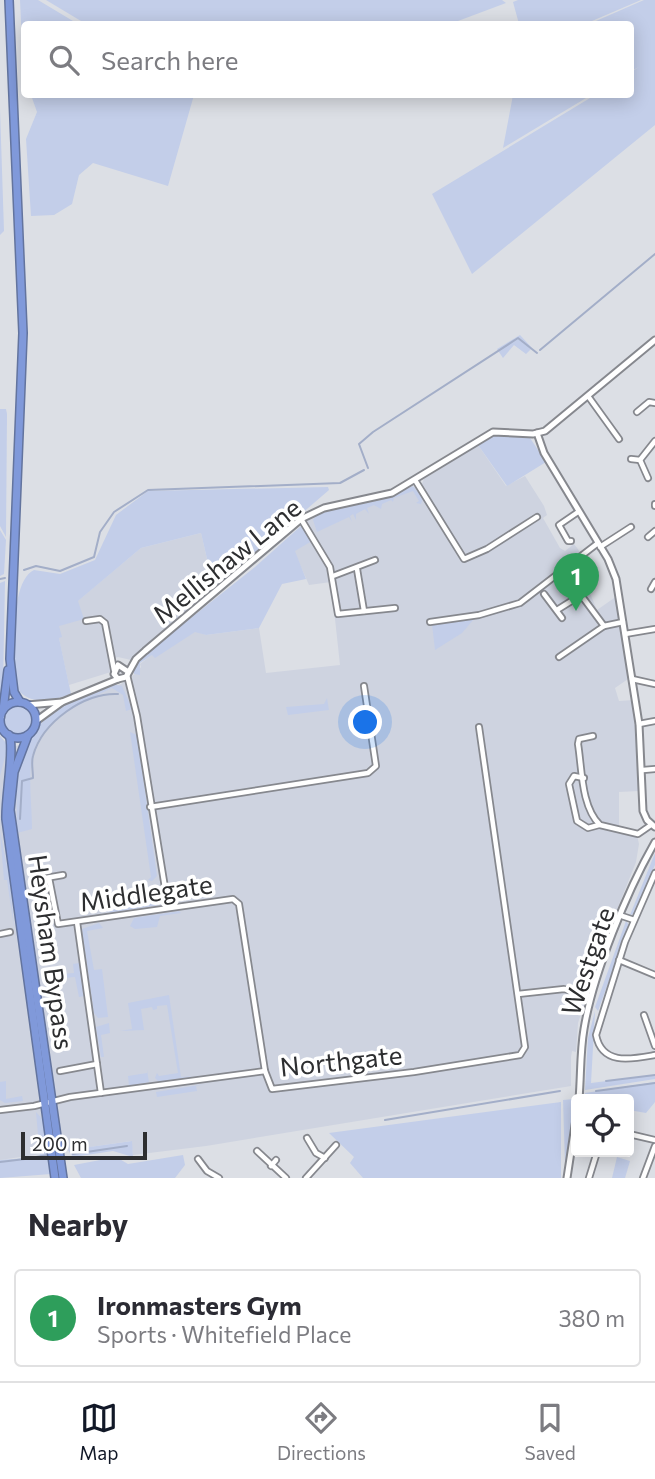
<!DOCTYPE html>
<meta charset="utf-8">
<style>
:root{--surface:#fff;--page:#f7f7f7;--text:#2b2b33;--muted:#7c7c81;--line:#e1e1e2;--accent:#111827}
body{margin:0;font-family:Commissioner,sans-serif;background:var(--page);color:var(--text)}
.controls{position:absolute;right:21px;bottom:21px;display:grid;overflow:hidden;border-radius:7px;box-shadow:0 4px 18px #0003}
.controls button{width:63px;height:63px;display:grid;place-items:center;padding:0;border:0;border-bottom:2px solid var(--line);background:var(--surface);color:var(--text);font:35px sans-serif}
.scale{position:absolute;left:21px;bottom:18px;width:126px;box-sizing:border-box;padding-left:7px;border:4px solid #2d2e30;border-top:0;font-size:19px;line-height:24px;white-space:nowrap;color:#2d2e30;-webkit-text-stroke:5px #fff;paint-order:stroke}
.you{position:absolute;left:366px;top:723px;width:24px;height:24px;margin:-18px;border:5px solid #fff;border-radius:50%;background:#1a73e8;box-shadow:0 0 0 10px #1a73e833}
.badge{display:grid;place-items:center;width:46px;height:46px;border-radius:50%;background:var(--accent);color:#fff;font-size:23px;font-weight:700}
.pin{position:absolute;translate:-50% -58px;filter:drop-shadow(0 2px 4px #0008)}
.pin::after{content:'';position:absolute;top:37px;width:24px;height:21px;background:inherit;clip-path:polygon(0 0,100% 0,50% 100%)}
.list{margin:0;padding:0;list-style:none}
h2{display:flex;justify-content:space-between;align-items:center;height:91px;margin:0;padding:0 28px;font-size:30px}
h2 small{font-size:23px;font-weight:400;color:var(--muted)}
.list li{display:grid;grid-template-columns:46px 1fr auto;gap:21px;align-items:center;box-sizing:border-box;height:98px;margin:0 14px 14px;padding:0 14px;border:2px solid var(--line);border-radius:7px}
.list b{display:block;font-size:26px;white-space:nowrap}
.list p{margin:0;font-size:23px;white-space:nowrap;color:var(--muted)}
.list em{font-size:23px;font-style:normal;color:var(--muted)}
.icon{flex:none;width:38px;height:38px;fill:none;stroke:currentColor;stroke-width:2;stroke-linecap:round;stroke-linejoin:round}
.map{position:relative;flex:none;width:655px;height:1178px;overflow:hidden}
.search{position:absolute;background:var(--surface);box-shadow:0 4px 18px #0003;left:21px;right:21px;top:21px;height:77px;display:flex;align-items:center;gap:18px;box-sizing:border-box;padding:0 24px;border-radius:7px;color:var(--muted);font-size:26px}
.sheet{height:203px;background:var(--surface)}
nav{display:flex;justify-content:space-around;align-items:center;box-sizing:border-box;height:98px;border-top:2px solid var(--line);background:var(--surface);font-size:19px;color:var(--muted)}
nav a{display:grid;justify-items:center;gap:4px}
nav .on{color:var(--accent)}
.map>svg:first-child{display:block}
</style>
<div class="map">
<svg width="655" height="1178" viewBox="0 0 655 1178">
<rect width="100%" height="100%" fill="#dcdfe5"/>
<g fill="#ced3e0">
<polygon points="478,445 506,486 525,476 544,506 547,515 543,518 560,548 565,551 574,544 580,552 592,543 596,548 577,562 597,610 617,596 628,679 615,688 619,701 634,700 639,743 639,791 619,792 619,826 636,831 639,844 636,862 608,932 594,930 592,935 606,937 578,1023 576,1052 572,1051 571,1057 571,1086 206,1146 133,1155 131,1141 0,1160 0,736 8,748 39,740 48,716 121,684 135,674 141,667 140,664 153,654 155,657 195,631 206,635 259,628 266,673 340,665 331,582 309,585 294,551 310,538 301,526 312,516 324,512 381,500 422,484 424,479"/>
<polygon points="201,533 214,589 131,660 118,657 112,659 111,672 69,685 55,620 141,548"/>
</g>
<g fill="#c3cee9">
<polygon points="20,0 38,0 78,24 24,24 24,87"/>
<polygon points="46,0 502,0 506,3 450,24 86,24"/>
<polygon points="518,0 641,0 585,24 519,24 513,2"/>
<polygon points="644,0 655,0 655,125 472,274 432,194 595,95 630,94 631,72 639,67 631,71 630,24 589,24"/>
<polygon points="31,95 194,95 168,186 93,163 79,175 72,204 54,215 31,216 26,139 37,112"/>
<polygon points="513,95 513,94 591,95 503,148"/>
<polygon points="0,109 4,231 0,235"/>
<polygon points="520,335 532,348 526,354 514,345 503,358 497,349"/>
<polygon points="0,409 6,409 7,414 6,537 0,526"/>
<polygon points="496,435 530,438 546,462 507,486 478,445"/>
<polygon points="413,486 423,498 421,504 416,503 419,501 413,491 394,498 393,502 391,500 382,504 381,509 374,505 367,508 369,514 365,509 356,514 356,520 353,514 350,516 352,522 349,517 317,532 313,520 319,513 381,500"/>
<path d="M328,487L329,490L214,589L201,533L141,548L78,601L84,619L59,626L62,637L59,638L71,694C51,701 31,706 16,688C13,663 9,581 34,570L60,574L95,560L116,515L148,491Z"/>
<polygon points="301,526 312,541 295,551 306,579 282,584 259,628 206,635 195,632 155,658 152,655 140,663 140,675 134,674 133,667 138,660 255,567"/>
<polygon points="0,530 6,540 4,574 0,576"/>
<polygon points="5,581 3,686 0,695 0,583"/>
<polygon points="474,619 462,633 435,650 432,624"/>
<path d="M111,684L122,686L132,709L126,711L123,695L112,688C83,702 39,721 32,757C28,780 32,806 32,829L17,833L16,775L24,751L43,720L61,706Z"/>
<polygon points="327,698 329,710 288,715 286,707 324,704"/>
<circle cx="18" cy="720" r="14"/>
<polygon points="130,732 137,735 157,876 152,881 148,880 151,877"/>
<polygon points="0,736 8,745 0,776"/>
<path d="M7,765L3,804L9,864C0,834 0,795 7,765Z"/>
<polygon points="0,832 10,880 14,928 7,880 4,880"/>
<polygon points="655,853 655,865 634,914 630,915"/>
<polygon points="154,887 159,888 158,905 111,913 106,911 105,907 154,899"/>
<polygon points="179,911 181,913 160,916 157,927 135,929 130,926 134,918"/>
<polygon points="626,921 629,925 598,1011 595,1007"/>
<polygon points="99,923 103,928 87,931 94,970 102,969 108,1017 98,1018 94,1013 82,929"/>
<polygon points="79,963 84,996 79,997 75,977 63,978 62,974 74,973 73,964"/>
<polygon points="169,995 181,1077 194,1076 159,1082 155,1078 157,1073 159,1076 178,1073 167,1005 157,1006 157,1009 153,1010 152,1007 141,1009 144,1030 120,1031 132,1029 128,1003"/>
<polygon points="595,1011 591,1083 655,1075 655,1079 585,1090 588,1038"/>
<polygon points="109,1023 110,1033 101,1035 104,1057 101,1057 96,1027"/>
<polygon points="147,1070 149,1082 129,1086 128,1076 147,1073"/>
<polygon points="6,1081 6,1099 22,1096 23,1101 5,1103 0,1100 0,1082"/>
<polygon points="655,1082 655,1102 646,1113 629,1110 629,1099 615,1099 609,1094 585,1099 585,1093"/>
<polygon points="206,1084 196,1086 197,1091 157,1097 156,1092"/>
<polygon points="574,1099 569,1155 565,1163 563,1100"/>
<polygon points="561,1102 561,1178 363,1178 350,1163 354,1157 329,1133"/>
<polygon points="36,1112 43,1120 51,1174 0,1178 0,1160 40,1157"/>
<polygon points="132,1141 133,1157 113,1151 73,1157 68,1150"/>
<polygon points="183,1155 185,1165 175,1178 81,1178 74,1165 116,1157 128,1164"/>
<polygon points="617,1157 630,1161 625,1178 612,1178"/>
</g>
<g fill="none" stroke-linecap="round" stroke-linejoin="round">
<g stroke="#a3aec8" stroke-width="2">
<polyline points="269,94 278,97 290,94"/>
<polyline points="540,350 655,254"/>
<polyline points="368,468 359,444 373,432 518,338 537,353"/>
<polyline points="24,570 36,566 60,571 94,557 100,532 114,512 148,490 340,483 364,470"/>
<polyline points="0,579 5,578"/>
<path d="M20,819L22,781L33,778C33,771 31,762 33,756C42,722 85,692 118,694"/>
<polyline points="606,1081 655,1075"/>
<polyline points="596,1091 655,1083"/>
<polyline points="385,1120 560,1091"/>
<polyline points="73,1154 127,1146"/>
<polyline points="30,1158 48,1155"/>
<polyline points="0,1162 25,1159"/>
</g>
<defs>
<g id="street">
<polyline points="588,396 619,439"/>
<polyline points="637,412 649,402 655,403"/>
<polyline points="631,459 640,460"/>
<polyline points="648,478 640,460 655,441"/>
<polyline points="415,480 464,559 487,549 537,517"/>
<polyline points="655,504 655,506"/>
<polyline points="301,519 330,567 338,614 395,608"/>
<polyline points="648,537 655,531"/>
<polyline points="571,541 568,541 559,525 578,512"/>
<polyline points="600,547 631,527"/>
<polyline points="357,569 364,611"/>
<polyline points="333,576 375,560"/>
<polyline points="651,589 655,582"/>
<polyline points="544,594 562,618"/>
<polyline points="557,610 581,595 604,626"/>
<polyline points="86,621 100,619 105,623 114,670"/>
<polyline points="430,622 479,615 520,603 598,543"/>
<polyline points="625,634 655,629"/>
<polyline points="559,657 604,626 623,622"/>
<polyline points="127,675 137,716 168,906"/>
<polyline points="632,679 655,684"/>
<polyline points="639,724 655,721"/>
<path d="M593,736L579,739L578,744C582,768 581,807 600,825L638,834L651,825"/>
<polyline points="643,770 655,769"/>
<polyline points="584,778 574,776 569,784 577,821 588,828 599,825"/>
<polyline points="150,807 368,773 376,766 364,686"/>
<path d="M655,873L625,942L596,1035C602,1066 632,1059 655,1055"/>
<polyline points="49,878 58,924 233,899 239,904 265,1071 272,1089 414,1072 520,1055 525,1047 479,727"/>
<polyline points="34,880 63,875"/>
<polyline points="622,916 634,920"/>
<polyline points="77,922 101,1093"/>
<polyline points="0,934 10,932"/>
<polyline points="619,960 655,975"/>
<polyline points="518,994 564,989 591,996"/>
<polyline points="644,1015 655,1046"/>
<polyline points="60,1071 97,1064"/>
<polyline points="0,1110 34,1106 70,1097 265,1071"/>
<polyline points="629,1134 655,1140"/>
<polyline points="307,1138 316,1153 325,1158"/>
<polyline points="257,1151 286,1178"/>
<polyline points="198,1159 207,1171 219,1178"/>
<polyline points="271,1166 276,1160"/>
<polyline points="306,1178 336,1145"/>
<polyline points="589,1178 597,1152"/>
<polyline points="643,1178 655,1146"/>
</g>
<g id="secondary">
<polyline points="537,433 544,453 608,559 616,579 639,724 643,811 647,820 655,827"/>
<polyline points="127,671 118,665 114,674 118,679 126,677 136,659 145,651 301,519 324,508 392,493 493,432 533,434 545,431 655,340"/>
<polyline points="27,705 62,702"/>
<polyline points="0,718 1,717"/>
<polyline points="36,721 62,702 118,679"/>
<path d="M579,1099C581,1076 580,1052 584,1029C593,974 627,891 655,842"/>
<polyline points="567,1178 576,1119"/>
</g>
<g id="highway">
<polyline points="9,0 23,333 10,659 14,692 20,702"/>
<circle cx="18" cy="720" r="18"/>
<polyline points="3,710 8,670"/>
<path d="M9,735C15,748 5,798 6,819L55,1178"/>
<polyline points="28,735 14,772 10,810 63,1178"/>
</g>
</defs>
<use href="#street" stroke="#86888e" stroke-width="8"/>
<use href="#secondary" stroke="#86888e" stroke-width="9"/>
<use href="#highway" stroke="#63749e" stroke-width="10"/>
<use href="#street" stroke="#fff" stroke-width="4.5"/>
<use href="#secondary" stroke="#fff" stroke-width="5"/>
<use href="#highway" stroke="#8099da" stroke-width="7"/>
</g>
<g text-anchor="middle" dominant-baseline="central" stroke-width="7" stroke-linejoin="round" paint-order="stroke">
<g font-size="26" fill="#2d2e30" stroke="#fff">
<text transform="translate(226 560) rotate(-39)">Mellishaw Lane</text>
<text transform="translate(146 892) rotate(-8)">Middlegate</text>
<text transform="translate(52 952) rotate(82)">Heysham Bypass</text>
<text transform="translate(587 961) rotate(-71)">Westgate</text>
<text transform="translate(341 1060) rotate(-6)">Northgate</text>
</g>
</g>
</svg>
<div class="controls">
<button><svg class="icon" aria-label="locate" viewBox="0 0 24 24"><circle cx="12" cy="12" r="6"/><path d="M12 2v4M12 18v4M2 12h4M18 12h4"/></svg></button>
</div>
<div class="scale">200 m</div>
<div class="you"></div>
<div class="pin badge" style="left:576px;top:611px;background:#2e9e5b">1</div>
<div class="search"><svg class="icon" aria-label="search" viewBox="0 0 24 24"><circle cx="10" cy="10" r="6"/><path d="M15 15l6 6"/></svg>Search here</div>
</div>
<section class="sheet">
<h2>Nearby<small></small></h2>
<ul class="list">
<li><span class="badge" style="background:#2e9e5b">1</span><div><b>Ironmasters Gym</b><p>Sports · Whitefield Place</p></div><em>380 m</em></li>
</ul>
</section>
<nav>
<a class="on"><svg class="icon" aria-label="map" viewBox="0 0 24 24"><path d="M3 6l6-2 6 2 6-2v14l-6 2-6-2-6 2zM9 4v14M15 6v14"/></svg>Map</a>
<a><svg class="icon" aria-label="directions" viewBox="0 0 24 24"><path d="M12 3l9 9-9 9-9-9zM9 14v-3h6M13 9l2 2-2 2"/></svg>Directions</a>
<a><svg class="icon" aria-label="saved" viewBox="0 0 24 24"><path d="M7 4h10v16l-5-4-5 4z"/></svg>Saved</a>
</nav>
